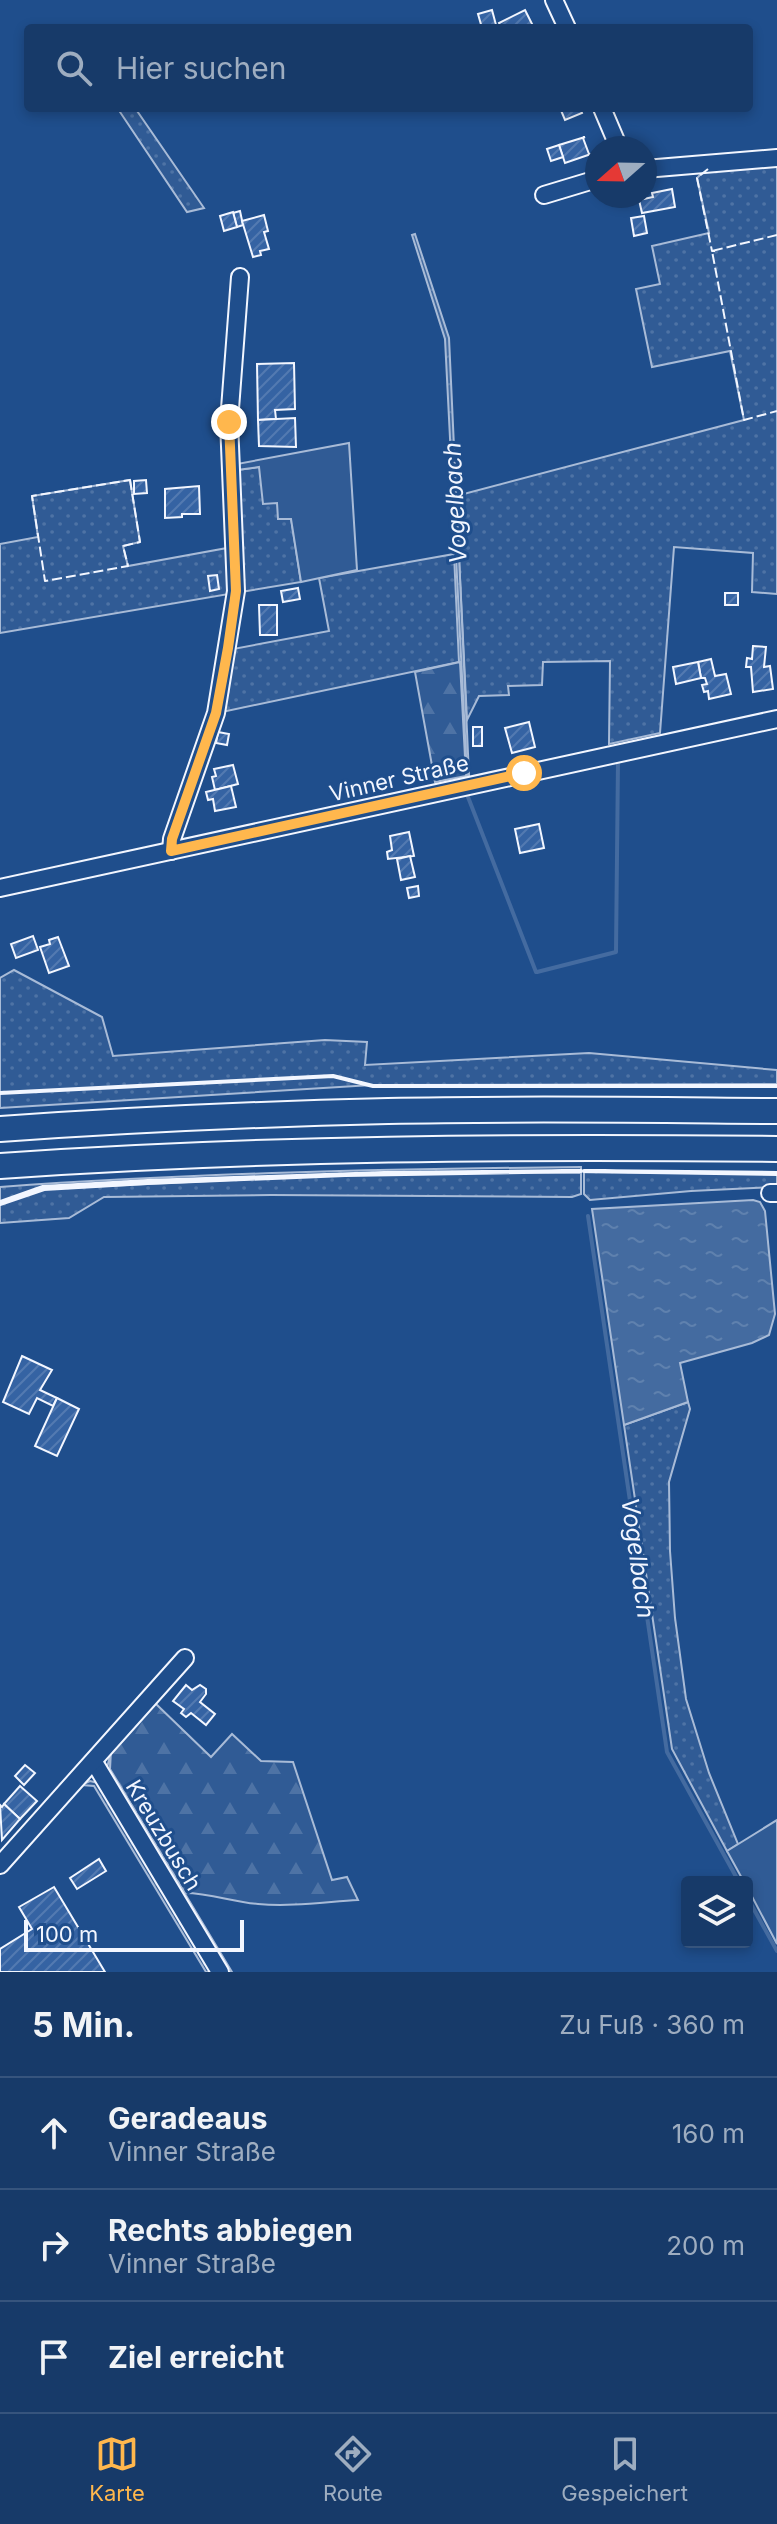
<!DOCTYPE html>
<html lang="de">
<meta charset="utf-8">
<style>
:root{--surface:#173a69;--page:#244571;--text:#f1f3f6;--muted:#9eadc0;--line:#36547d;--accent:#ffb74d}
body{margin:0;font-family:Inter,sans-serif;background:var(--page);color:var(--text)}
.controls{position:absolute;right:24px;bottom:24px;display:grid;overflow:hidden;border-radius:8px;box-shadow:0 4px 12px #0003}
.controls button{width:72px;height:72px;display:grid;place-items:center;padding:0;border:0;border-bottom:2px solid var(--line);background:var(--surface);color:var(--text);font:40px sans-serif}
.compass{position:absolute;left:585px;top:136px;width:72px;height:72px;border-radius:50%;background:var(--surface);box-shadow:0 4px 12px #0003;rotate:250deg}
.scale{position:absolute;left:24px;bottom:20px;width:220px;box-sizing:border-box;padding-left:8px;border:4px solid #f2f6ff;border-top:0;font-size:22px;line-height:28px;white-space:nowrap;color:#f2f6ff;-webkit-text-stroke:6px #1f4e8c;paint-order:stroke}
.stop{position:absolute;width:24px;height:24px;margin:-18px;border:6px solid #ffb74d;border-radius:50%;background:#fff}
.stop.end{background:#ffb74d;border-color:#fff;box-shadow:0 2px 8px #0008}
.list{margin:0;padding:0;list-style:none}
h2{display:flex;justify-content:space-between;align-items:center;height:104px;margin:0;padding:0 32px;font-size:34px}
h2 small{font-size:26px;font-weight:400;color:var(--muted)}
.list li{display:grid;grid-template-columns:52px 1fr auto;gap:24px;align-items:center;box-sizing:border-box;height:112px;padding:0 32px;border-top:2px solid var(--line)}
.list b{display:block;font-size:30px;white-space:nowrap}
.list p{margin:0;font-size:26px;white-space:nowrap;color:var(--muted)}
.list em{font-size:26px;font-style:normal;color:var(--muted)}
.icon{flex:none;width:44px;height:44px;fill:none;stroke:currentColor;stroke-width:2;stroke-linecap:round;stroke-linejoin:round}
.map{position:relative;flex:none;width:777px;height:1972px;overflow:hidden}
.search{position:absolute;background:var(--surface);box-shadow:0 4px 12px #0003;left:24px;right:24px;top:24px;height:88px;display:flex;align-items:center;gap:20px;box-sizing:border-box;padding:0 28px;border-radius:8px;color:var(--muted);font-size:30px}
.sheet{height:440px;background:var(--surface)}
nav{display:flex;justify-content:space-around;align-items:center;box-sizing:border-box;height:112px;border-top:2px solid var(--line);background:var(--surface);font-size:22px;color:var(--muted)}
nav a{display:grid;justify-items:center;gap:4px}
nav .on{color:var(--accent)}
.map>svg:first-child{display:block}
</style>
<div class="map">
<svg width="777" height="1972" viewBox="0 0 777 1972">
<defs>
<pattern id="grass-dots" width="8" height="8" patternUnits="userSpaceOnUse" patternTransform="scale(2)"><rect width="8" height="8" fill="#305b95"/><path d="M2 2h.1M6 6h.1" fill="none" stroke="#4e73a5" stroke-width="1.8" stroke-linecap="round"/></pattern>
<pattern id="forest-firs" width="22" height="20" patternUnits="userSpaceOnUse" patternTransform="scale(2)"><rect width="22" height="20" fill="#305b95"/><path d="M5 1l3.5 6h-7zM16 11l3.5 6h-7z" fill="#4e73a5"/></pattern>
<pattern id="water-ripples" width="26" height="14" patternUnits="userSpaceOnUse" patternTransform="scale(2)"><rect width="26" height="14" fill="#446ba0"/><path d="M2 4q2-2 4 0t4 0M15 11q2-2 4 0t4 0" fill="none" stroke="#5f81ae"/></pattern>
<pattern id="building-hatch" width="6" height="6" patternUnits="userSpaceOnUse" patternTransform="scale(2)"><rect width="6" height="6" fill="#3563a3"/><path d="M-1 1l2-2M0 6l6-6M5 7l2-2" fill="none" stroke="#537ab1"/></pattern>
</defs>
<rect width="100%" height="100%" fill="#1f4e8c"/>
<g fill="url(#grass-dots)" stroke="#a8bbd7" stroke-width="2">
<polygon points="123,108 135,108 204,208 187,212 118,109"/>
<polygon points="777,163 777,594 752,592 753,553 674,547 660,733 609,744 610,661 543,662 542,685 508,686 509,695 479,696 467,720 456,496 744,420 730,351 652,367 636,289 660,284 652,246 709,233 697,178 706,169"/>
<polygon points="259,467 277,503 291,518 301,582 241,592 237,470"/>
<polygon points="130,480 140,542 123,546 128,566 227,548 229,594 0,633 0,544 38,537 32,496"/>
<polygon points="454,554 459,662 222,712 233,649 329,631 319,578"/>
<polygon points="14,970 102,1017 113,1056 325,1040 367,1042 365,1065 589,1053 777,1070 777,1084 372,1085 0,1108 0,978"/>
<path d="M581,1167V1171L480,1172L581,1173V1194L572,1197L271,1195L104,1197L69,1218L0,1223V1204L44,1189L332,1175L468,1172L345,1174L56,1186L43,1187L0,1202V1187C193,1173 387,1169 581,1167Z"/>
<polygon points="584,1172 777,1174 777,1187 691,1191 590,1200 584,1194"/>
<polygon points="688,1402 690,1409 669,1482 670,1551 675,1618 686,1699 709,1773 738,1844 727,1851 672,1749 624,1425"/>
<polygon points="111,1751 110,1769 232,1972 226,1972 107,1768"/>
<polygon points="90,1781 98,1783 215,1972 206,1972 94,1786 81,1785"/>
</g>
<g fill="url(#forest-firs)" stroke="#a8bbd7" stroke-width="2">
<polygon points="460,662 466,776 435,782 415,672"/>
<path d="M155,1703L211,1757L232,1734L261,1761L293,1762L332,1880L347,1877L358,1900C325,1902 291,1907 258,1904C233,1902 210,1893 185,1893L110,1769L111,1751Z"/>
</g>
<g fill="#305b95" stroke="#a8bbd7" stroke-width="2">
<polygon points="349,443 357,570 301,582 291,519 278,519 277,503 263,504 259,467 237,470 237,464"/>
<polygon points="777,1820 777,1944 747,1887 747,1882 744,1882 727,1851"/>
</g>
<g fill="url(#water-ripples)" stroke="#a8bbd7" stroke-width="2">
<polygon points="415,234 449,338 469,775 467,775 445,339 412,235"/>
<polygon points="753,1200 760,1202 765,1211 775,1314 769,1335 752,1343 680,1363 688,1402 624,1425 592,1209"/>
</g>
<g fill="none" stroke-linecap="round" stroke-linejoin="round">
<g stroke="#446ba0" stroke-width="4">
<polyline points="468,797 536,972"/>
<polyline points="537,972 616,952 618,761"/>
<polyline points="588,1216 667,1752 739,1882"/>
<polyline points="747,1897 777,1951"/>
</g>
</g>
<g fill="url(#building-hatch)" stroke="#f2f6ff" stroke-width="2">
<polygon points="492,10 496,25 482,28 478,14"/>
<polygon points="525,10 533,26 536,27 501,28 499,23"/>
<polygon points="560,108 580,108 582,113 565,120"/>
<polygon points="585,137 583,138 589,154 591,154 565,163 559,145"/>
<polygon points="559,145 563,157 551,161 547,149"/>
<polygon points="672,189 675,207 642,213 639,200 653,197 652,193"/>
<polygon points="240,211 243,225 237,227 233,213"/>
<polygon points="233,212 237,227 224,231 220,216"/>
<polygon points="264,215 268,231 264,232 269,249 260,251 261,255 253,257 242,221"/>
<polygon points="644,216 647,233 634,236 631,218"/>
<polygon points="294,363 295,409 275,410 276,419 258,420 257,364"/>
<polygon points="295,418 296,447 259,446 258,420"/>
<polygon points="146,480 147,493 134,494 134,481"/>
<polygon points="199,486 200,514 182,514 182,517 165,518 165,489"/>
<polygon points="217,575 219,589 210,591 208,576"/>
<polygon points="298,588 300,599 283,602 281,591"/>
<rect x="725" y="593" width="13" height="12"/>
<polygon points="259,605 277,605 277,635 260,635"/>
<polygon points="753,646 766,647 764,667 770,666 773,689 753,692 751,667 746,667 747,658 752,659"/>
<polygon points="711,659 715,676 726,674 731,694 709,699 708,691 704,692 702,685 707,684 705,678 701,678 698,662"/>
<polygon points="698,662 701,678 676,684 673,667"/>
<polygon points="529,722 535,747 512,753 505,728"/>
<rect x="473" y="727" width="9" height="19"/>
<polygon points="218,732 229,734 227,745 216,743"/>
<polygon points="233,765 238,784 215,790 212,777 216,776 214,769"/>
<polygon points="231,786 236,807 215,811 213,799 208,800 206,792"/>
<polygon points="539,824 544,848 520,853 515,829"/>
<polygon points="409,832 414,856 388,859 387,852 392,850 390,836"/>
<polygon points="410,856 415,877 401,880 397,859"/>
<polygon points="418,886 419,896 409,898 407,888"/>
<polygon points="33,936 38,950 16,958 11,944"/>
<polygon points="58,937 69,966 49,973 40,947 50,944 49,940"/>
<polygon points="22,1356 52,1370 40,1390 57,1398 53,1406 37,1398 29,1414 3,1402"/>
<polygon points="57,1398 79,1409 57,1456 35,1446"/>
<polygon points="186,1685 192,1690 200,1685 206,1689 206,1694 200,1702 215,1714 206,1725 191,1713 186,1717 181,1713 184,1709 173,1701"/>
<polygon points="25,1765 35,1773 24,1785 15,1776"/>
<polygon points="20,1786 37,1801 20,1819 4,1804"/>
<polygon points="4,1804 20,1819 2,1840 0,1805 2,1807"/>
<polygon points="99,1859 106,1871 77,1889 70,1878"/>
<polygon points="54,1887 105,1972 0,1972 0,1949 32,1929 19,1907"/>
</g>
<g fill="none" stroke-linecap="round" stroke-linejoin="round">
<defs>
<g id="minor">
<polyline points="554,0 567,28"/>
<polyline points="602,108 619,148"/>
<polyline points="645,169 777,158"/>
<polyline points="544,195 597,179"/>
<polyline points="171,851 172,839 216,713 236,591 229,422 240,277"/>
<polyline points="0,888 777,719"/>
<polyline points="770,1193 777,1193"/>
<polyline points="94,1762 220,1972"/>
<polyline points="0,1865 185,1658"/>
</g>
<g id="highway">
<path d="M0,1129C129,1120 259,1114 388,1111C518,1108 647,1110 777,1111"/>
<path d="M0,1166C259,1148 518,1146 777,1149"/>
</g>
</defs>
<use href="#minor" stroke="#f2f6ff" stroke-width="20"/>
<use href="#highway" stroke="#f2f6ff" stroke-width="28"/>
<use href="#minor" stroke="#1f4e8c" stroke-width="16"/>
<use href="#highway" stroke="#1f4e8c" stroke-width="24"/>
<g stroke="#f2f6ff" stroke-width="2" stroke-dasharray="10 4" stroke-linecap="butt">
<polyline points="708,169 697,178 712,251 715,251"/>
<polyline points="777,235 712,251 744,420 777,411"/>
<polygon points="130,480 140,542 123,546 128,566 45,581 32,496"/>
</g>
<g stroke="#f2f6ff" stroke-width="4">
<polyline points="0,1093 333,1076 373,1086 777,1086"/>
<polyline points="777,1173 584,1171 777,1174"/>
<polyline points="0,1202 43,1187 148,1181 384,1173 581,1171 345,1175 147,1183 44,1189 0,1204"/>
</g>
</g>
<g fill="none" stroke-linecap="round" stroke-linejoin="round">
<polyline stroke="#ffb74d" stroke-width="10" points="229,422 236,591 228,648 216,713 172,839 171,851 524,773"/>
</g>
<g text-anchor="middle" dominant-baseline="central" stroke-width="6" stroke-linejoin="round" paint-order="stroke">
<g font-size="22" fill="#f2f6ff" stroke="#1f4e8c">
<text transform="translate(399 778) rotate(-13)">Vinner Straße</text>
<text transform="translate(164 1835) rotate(59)">Kreuzbusch</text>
</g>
<g font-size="24" font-style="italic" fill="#f2f6ff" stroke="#1f4e8c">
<text transform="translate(455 503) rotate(-93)">Vogelbach</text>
<text transform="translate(638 1558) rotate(82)">Vogelbach</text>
</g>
</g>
</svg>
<div class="controls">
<button><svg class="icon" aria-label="layers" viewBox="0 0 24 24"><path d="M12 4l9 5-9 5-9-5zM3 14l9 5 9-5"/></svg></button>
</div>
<svg class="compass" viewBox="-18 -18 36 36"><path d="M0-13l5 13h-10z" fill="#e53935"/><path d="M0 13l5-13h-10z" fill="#9eadc0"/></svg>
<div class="scale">100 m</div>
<div class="stop" style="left:524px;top:773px"></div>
<div class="stop end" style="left:229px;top:422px"></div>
<div class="search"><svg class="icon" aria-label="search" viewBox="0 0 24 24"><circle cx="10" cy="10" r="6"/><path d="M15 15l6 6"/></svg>Hier suchen</div>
</div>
<section class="sheet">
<h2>5 Min.<small>Zu Fuß · 360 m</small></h2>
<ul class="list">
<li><svg class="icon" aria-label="ahead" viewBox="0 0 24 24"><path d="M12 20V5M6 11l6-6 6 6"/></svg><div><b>Geradeaus</b><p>Vinner Straße</p></div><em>160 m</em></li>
<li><svg class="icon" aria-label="right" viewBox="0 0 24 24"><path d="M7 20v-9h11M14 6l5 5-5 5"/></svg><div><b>Rechts abbiegen</b><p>Vinner Straße</p></div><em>200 m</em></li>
<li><svg class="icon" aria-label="arrive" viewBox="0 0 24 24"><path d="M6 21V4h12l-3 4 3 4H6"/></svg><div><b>Ziel erreicht</b></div></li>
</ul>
</section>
<nav>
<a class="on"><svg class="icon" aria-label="map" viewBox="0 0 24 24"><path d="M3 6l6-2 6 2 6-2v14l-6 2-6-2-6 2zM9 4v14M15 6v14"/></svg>Karte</a>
<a><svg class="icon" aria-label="directions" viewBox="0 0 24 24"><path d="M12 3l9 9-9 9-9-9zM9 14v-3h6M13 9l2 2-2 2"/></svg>Route</a>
<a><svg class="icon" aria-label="saved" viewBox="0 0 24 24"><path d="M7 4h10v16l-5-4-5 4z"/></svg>Gespeichert</a>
</nav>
